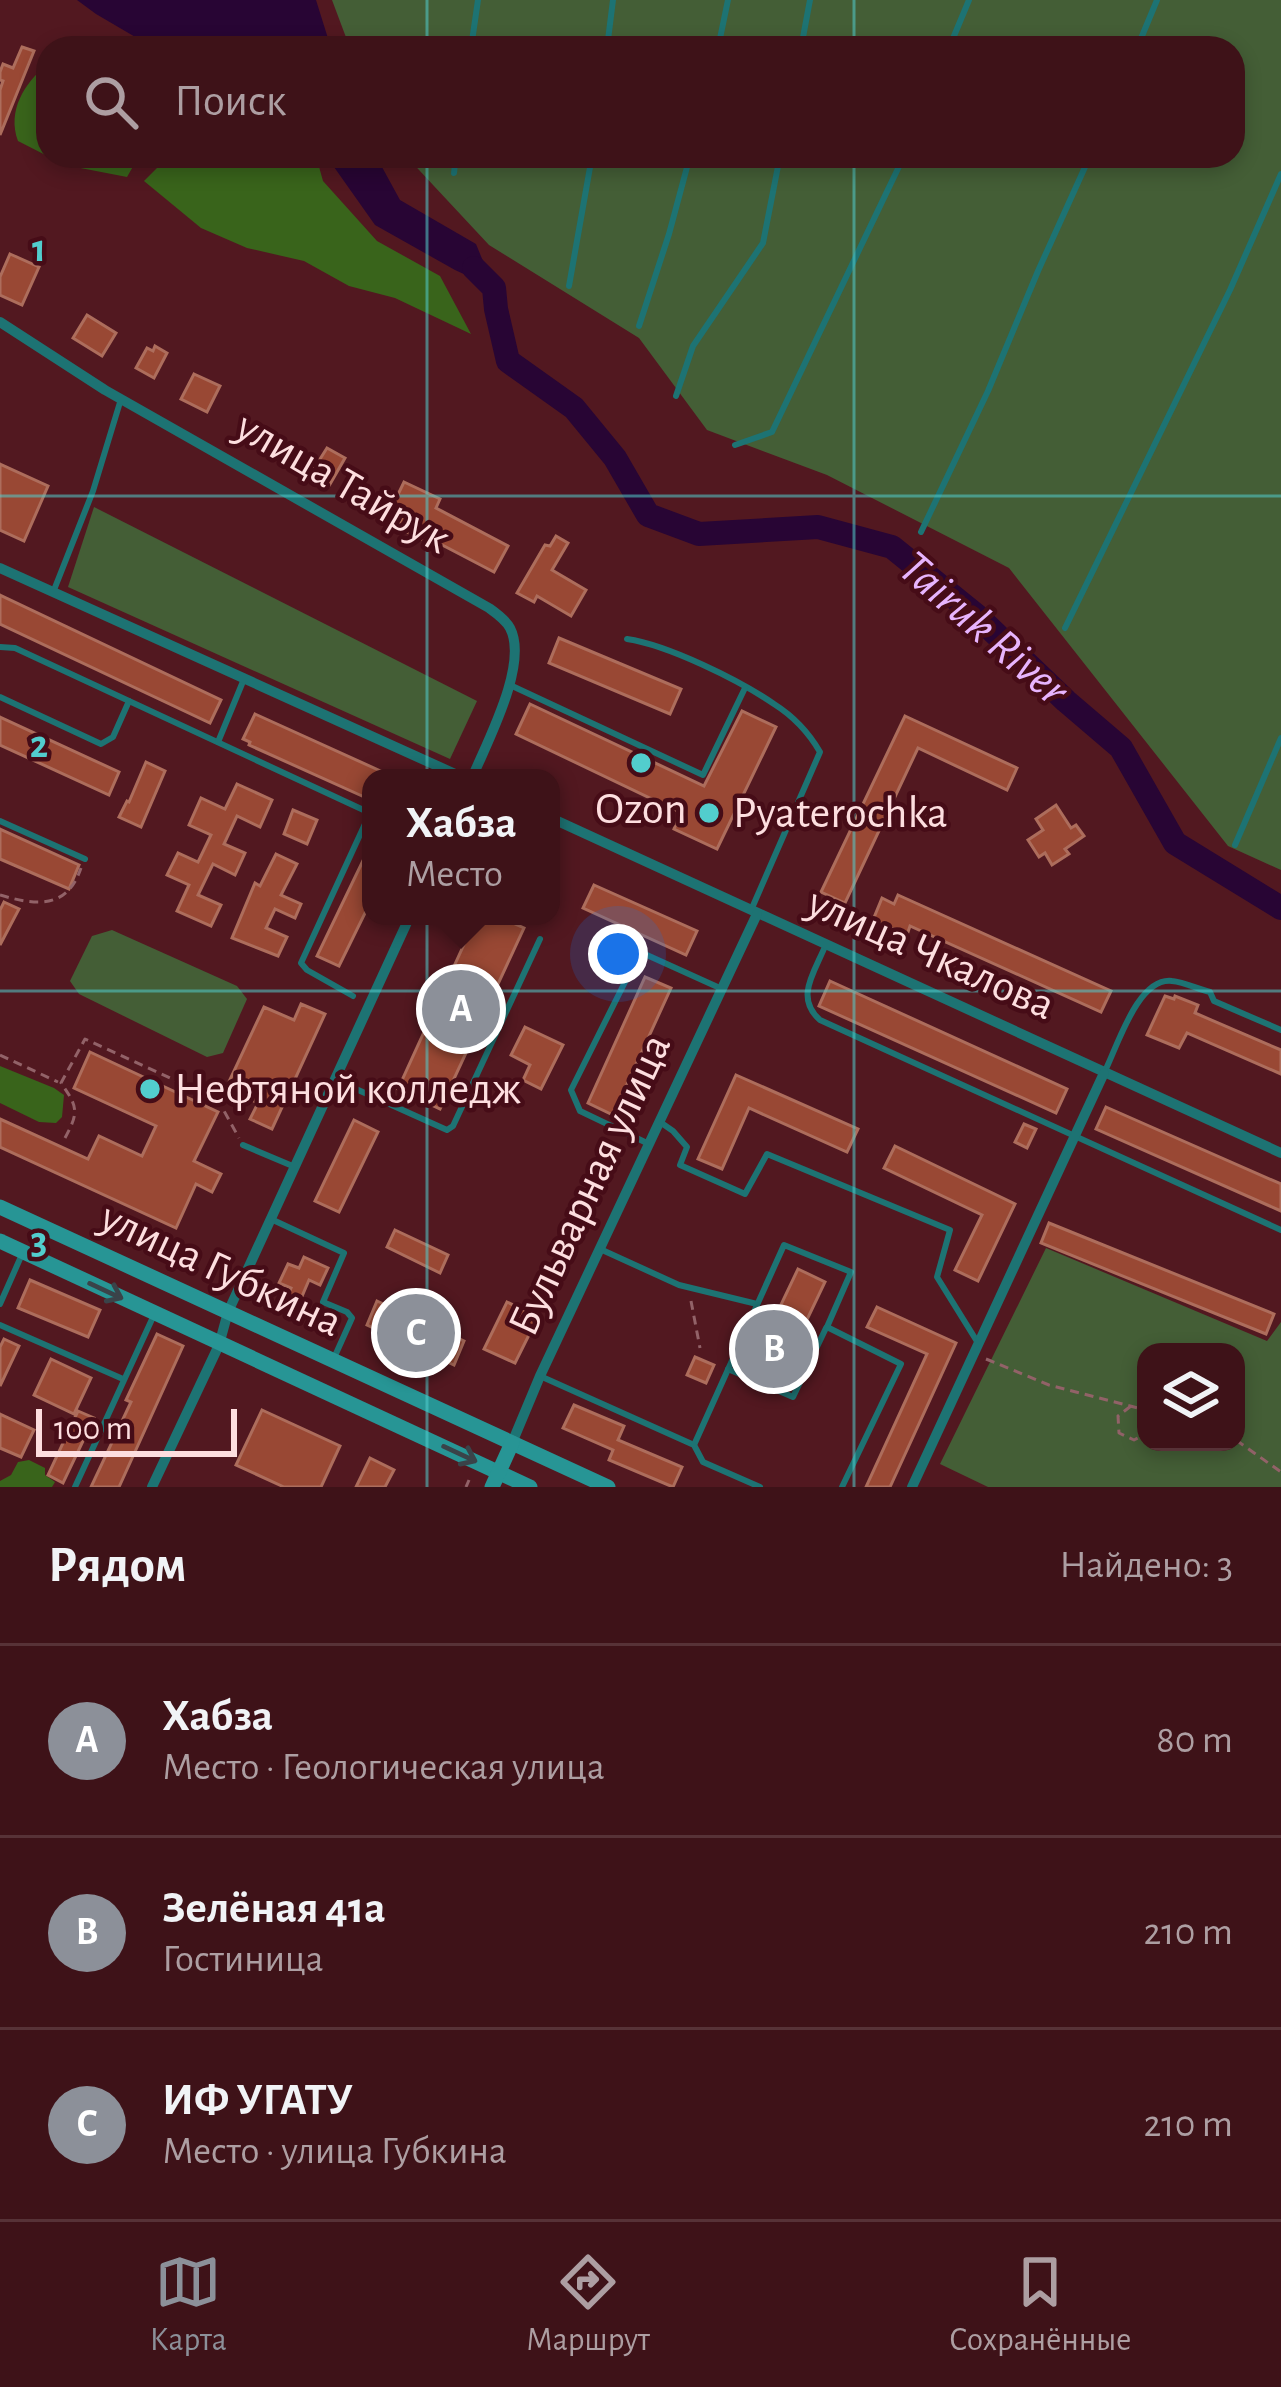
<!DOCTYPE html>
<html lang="ru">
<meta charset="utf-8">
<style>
:root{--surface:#3e1218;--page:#492025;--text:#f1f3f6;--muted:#ad9ea2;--line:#573237;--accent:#8c9099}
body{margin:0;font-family:"Alegreya Sans",sans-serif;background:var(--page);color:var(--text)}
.controls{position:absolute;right:36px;bottom:36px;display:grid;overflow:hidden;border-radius:24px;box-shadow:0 6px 18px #0003}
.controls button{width:108px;height:108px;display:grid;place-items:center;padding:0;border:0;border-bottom:3px solid var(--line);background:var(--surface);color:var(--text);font:60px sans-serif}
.scale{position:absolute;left:36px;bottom:30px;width:201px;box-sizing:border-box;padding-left:12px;border:6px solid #fddedf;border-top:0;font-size:33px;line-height:42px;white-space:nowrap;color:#fddedf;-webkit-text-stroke:9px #460c17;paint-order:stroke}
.you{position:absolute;left:618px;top:954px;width:42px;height:42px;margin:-30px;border:9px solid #fff;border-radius:50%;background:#1a73e8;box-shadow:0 0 0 18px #1a73e833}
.badge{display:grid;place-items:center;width:78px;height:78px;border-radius:50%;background:var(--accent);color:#fff;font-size:39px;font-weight:700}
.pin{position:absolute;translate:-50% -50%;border:6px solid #fff;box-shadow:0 3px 12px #0006}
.popup{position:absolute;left:362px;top:769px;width:198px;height:156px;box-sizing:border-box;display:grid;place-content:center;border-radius:24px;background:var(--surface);filter:drop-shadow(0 3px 9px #0005);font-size:39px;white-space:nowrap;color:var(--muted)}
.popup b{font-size:45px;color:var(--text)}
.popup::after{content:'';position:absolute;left:50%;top:100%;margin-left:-24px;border:24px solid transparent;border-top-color:var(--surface)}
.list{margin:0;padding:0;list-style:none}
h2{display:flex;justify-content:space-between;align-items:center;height:156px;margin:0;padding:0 48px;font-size:51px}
h2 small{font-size:39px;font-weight:400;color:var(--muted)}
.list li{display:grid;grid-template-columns:78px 1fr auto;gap:36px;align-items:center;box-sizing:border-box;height:192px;padding:0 48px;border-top:3px solid var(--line)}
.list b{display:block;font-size:45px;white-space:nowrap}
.list p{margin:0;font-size:39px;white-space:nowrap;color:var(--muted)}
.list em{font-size:39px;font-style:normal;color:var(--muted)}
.icon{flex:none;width:66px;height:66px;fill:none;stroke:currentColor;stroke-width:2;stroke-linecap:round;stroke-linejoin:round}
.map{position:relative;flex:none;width:1281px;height:1487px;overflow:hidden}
.search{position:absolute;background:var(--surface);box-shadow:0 6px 18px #0003;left:36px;right:36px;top:36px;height:132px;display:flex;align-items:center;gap:30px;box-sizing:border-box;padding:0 42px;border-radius:36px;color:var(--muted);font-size:45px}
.sheet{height:732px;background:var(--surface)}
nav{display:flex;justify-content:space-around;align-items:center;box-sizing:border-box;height:168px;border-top:3px solid var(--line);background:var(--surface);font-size:33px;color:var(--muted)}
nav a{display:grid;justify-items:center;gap:6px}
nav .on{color:var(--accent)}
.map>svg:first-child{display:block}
</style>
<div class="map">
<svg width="1281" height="1487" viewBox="0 0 1281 1487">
<rect width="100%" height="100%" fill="#521820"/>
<g fill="#445e36" fill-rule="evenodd">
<polygon points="332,0 1281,0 1281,870 1228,846 1009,568 827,475 707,430 639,338 489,245 406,156 1233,156 1233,48 350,48"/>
<polygon points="94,507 477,701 450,759 68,587"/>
<polygon points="112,930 237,986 247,999 223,1053 207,1057 79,994 70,981 92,936"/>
<path d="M1046,1248L1267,1341L1281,1322V1487H988L940,1464ZM1236,1352V1442H1146V1352Z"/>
</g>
<g fill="#39641b">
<path d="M48,64V156H139L127,177L65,165L18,141C7,111 24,83 48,64Z"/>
<polygon points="169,156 316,156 323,181 377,241 440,276 471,334 395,298 349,286 304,261 247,248 201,228 144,181"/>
<polygon points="0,1066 54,1088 64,1095 62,1117 56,1123 39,1122 0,1103"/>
<polygon points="29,1460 45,1468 45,1475 55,1482 52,1487 0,1487 0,1481 11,1475 18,1462"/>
</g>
<g fill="#280534">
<polygon points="77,0 316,0 331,48 154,48 96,14"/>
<polygon points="331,156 376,156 400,200 476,244 494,288 455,270 375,225 334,167"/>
</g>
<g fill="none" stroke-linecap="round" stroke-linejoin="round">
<polyline stroke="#280534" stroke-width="24" points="474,268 494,288 496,309 508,361 574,408 615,458 648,515 699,534 818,527 892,547 976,615 1066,701 1121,748 1175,843 1281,908"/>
</g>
<g fill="#994834" stroke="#ad6d5c" stroke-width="3">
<polygon points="22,47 34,51 0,135 0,90 3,81 0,80 0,72 3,64 13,68"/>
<polygon points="10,254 39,267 22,305 0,295 0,277"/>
<polygon points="87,315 116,333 102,356 73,338"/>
<polygon points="155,346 167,353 154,378 136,368 147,348 153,351"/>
<polygon points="194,374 220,386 207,412 181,399"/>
<polygon points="327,448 345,458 329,486 310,475"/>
<polygon points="0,464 48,486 24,541 0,530"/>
<polygon points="404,482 440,499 436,508 508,546 494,572 423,535 421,539 397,527 403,515 391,509"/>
<polygon points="556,536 568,543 552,570 586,590 571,616 537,596 534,602 517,593 545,545 550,546"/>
<polygon points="0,595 221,700 210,723 0,624"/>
<polygon points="559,638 681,689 670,714 549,663"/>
<polygon points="530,704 704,786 742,711 776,727 717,849 674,829 681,813 516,734"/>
<polygon points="255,714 396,778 371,778 371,800 249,745 250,742 243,739"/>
<polygon points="905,716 1017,768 1007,790 918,748 845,903 821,892"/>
<polygon points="0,717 119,772 109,795 0,745"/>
<polygon points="146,762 165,771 141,827 119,817 127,801 129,802"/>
<polygon points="237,784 272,800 260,827 237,816 224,844 245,853 235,875 213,864 198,895 221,905 211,926 177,911 189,885 167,875 178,853 198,862 211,835 189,825 201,798 225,809"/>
<polygon points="1056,805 1071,828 1076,825 1084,836 1065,849 1069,854 1052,865 1045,853 1039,857 1028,840 1043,830 1036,819"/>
<polygon points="293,810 317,820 307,844 284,834"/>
<polygon points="0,829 79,865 69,889 0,859"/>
<polygon points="371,844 371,901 339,966 317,956"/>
<polygon points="276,854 297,864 281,895 301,904 295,918 275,909 266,928 287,937 278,956 232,938 255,883 260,886"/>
<polygon points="594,885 697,931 686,955 583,908"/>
<polygon points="898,895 1111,991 1101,1012 910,926 907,935 873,920 882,898 894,904"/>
<polygon points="4,902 19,909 0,945 0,910"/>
<polygon points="477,916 497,916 524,928 440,1109 398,1089"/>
<polygon points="645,977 671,988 613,1115 588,1103"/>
<polygon points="830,981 1067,1089 1056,1113 819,1006"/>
<polygon points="1165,996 1174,999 1175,996 1198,1005 1195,1013 1281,1050 1281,1074 1187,1033 1179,1048 1147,1035"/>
<polygon points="301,1004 325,1014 272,1129 250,1119 258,1103 226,1088 264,1007 294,1020"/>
<polygon points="525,1027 563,1045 541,1089 523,1080 530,1065 511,1055"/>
<polygon points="90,1052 218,1112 194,1161 221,1174 212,1192 196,1184 176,1228 0,1147 0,1119 88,1159 99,1136 142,1156 156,1126 74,1088"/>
<polygon points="736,1075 858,1129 847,1152 749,1108 722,1169 698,1159"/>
<polygon points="1106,1107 1281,1184 1281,1211 1096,1129"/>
<polygon points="354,1120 378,1132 339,1212 315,1201"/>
<polygon points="1024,1124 1036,1129 1027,1148 1015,1142"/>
<polygon points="895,1146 1015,1204 978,1281 955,1270 982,1215 884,1168"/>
<polygon points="1049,1223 1274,1314 1266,1334 1041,1243"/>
<polygon points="395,1230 448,1255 440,1273 387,1247"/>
<polygon points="304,1257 328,1268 320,1285 309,1280 297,1308 284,1303 291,1288 279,1283 288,1264 299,1268"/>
<polygon points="798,1269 825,1282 783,1370 756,1357"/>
<polygon points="30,1280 100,1310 88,1337 18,1308"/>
<polygon points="377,1301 464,1341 454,1365 367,1325"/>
<polygon points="507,1302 538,1317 515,1363 484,1349"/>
<polygon points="877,1307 956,1343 890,1487 866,1487 927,1354 867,1327"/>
<polygon points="157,1334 183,1346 119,1487 91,1487 131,1402 126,1400"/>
<polygon points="4,1339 19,1346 0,1386 0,1347"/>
<polygon points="695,1357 714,1365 706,1383 687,1375"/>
<polygon points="51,1359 91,1378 74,1414 34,1395"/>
<polygon points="574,1405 624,1426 618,1440 682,1467 673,1487 609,1460 613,1450 563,1428"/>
<polygon points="262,1410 340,1446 321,1487 284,1487 236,1465"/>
<polygon points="78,1411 94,1418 63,1483 48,1475"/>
<polygon points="0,1414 34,1430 21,1457 0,1448"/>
<polygon points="370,1458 394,1470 385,1487 356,1487"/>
</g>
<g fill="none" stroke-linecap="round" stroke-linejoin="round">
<g stroke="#926268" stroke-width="3" stroke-dasharray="9 6" stroke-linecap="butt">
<path d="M0,895C37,906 67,909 81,868"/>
<polyline points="0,1055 58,1082"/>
<path d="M65,1138C79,1112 78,1107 61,1083L85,1039L218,1100L239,1138"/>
<polyline points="691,1301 700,1348"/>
<polyline points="986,1359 1049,1385 1146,1410"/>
<polyline points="1131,1406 1118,1416 1119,1433 1134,1440 1146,1434"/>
<polyline points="1236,1440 1281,1472"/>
<polyline points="466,1487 469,1480"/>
</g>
<g stroke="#1d7373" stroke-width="6">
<polyline points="471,48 478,0"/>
<polyline points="607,48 613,0"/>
<polyline points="718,48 728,0"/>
<polyline points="801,48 810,0"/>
<polyline points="949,48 969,0"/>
<polyline points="1137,48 1157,0"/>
<polyline points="454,173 456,156"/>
<polyline points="569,286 592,156"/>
<polyline points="639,326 669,234 690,156"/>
<polyline points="676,396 693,346 763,243 780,156"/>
<polyline points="735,445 772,432 904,156"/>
<polyline points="921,532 988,391 1038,271 1090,156"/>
<polyline points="54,590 93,491 121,399"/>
<polyline points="1065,628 1230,290 1281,174"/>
<path d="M627,639C668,645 739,680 774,704C793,716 809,733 820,752L752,908"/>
<polyline points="0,647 15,648 370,813 301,963 307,970 353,996"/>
<polyline points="510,685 703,775 745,688"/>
<polyline points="0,697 101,744 113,737 129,701"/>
<polyline points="218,742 244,679"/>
<polyline points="0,821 85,859"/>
<polyline points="1235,845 1281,738"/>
<path d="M826,944C815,972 794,997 820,1020L1281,1230"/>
<polyline points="627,946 722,989"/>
<polyline points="640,952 571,1090 580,1111 649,1144"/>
<path d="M1105,1071C1118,1045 1138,977 1172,981C1184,982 1198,989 1210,992L1214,1001L1281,1030"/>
<polyline points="336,1080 447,1130 453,1126 540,939"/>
<polyline points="660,1122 673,1131 687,1147 680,1165 745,1194 767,1154 950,1230 937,1277 978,1343"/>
<polyline points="243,1145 295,1167"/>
<polyline points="273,1220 344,1253 323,1302 347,1312 352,1318 334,1358"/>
<polyline points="600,1249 679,1285 757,1304"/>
<polyline points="0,1304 23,1252"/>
<polyline points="0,1325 123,1379"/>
<polyline points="728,1369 793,1397 826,1328"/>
<polyline points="540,1376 694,1445 703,1462 760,1487"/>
<polyline points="694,1445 784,1245 851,1272 827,1327 901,1364 842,1487"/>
<polyline points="75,1487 153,1317"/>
</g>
<g stroke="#1d7373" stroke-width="10">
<path d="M0,322L105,390L489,608C496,613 506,620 510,628C529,664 487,742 472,778"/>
<polyline points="0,568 464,778"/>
<polyline points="551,818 1281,1153"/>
<polyline points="512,1443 540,1376 757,914"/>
<polyline points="152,1487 219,1345 228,1312 410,916"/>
<polyline points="912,1487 1104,1073"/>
</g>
<g stroke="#279595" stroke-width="15">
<polyline points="0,1207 608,1487"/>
<polyline points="0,1241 530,1487"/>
<polyline points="492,1487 512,1443"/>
</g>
</g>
<defs><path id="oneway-shaft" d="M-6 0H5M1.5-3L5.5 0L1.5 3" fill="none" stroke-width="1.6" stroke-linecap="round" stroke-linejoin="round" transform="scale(3)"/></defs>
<g stroke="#3a4349">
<use href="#oneway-shaft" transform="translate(106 1291) rotate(25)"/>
<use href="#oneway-shaft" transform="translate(460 1454) rotate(25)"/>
</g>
<path fill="none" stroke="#52cdcd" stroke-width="3" stroke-opacity="0.55" d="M427,0V48M854,0V48M427,156V1487M854,156V1487M0,496H1281M0,991H1281"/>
<g fill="#52cdcd" stroke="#460c17" stroke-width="4.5">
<circle cx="641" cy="763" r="12"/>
<circle cx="709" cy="813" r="12"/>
<circle cx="150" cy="1089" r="12"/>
</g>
<g text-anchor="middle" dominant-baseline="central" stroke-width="9" stroke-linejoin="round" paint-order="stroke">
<g font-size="45" fill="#fddedf" stroke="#460c17">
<text transform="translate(343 483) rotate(30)">улица Тайрук</text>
<text transform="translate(931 954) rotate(24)">улица Чкалова</text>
<text transform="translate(590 1185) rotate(-65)">Бульварная улица</text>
<text transform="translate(221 1270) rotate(25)">улица Губкина</text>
</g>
<g font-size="45" fill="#fddedf" stroke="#460c17" text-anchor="start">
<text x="641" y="809" text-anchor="middle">Ozon</text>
<text x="733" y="813">Pyaterochka</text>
<text x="174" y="1089">Нефтяной колледж</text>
</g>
<g font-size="48" font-style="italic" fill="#e7b4fe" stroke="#460c17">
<text transform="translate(983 629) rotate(41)">Tairuk River</text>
</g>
</g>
<g font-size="39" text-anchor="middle" font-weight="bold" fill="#52cdcd" stroke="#460c17" stroke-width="9" stroke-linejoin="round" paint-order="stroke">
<text x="39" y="261">1</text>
<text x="39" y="757">2</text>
<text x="39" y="1253">3</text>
</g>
</svg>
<div class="controls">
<button><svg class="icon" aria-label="layers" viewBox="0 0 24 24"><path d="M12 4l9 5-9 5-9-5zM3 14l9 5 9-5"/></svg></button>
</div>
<div class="scale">100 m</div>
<div class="you"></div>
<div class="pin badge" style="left:461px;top:1009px">A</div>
<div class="popup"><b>Хабза</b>Место</div>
<div class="pin badge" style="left:774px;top:1349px">B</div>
<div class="pin badge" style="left:416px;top:1333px">C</div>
<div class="search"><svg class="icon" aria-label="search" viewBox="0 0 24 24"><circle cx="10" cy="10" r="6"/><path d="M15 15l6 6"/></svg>Поиск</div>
</div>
<section class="sheet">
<h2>Рядом<small>Найдено: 3</small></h2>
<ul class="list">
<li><span class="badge">A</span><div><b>Хабза</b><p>Место · Геологическая улица</p></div><em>80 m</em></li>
<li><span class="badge">B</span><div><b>Зелёная 41а</b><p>Гостиница</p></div><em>210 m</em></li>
<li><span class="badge">C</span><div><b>ИФ УГАТУ</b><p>Место · улица Губкина</p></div><em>210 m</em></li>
</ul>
</section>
<nav>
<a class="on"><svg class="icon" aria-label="map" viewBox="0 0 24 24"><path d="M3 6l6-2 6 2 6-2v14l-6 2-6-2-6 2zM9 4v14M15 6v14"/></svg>Карта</a>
<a><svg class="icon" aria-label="directions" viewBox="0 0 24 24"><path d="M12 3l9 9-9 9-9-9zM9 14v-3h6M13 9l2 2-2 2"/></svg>Маршрут</a>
<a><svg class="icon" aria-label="saved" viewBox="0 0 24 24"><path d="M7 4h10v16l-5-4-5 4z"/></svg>Сохранённые</a>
</nav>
